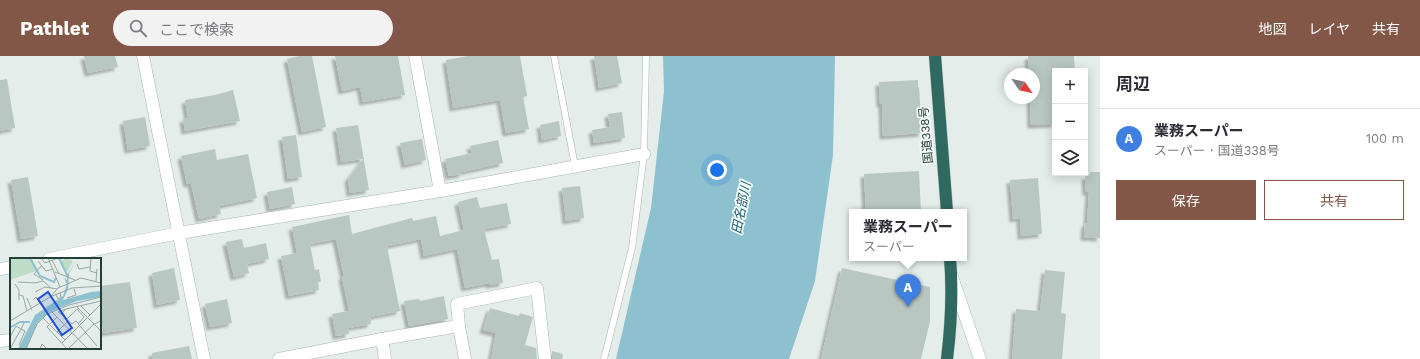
<!DOCTYPE html>
<html lang="ja">
<meta charset="utf-8">
<style>
:root{--surface:#fff;--page:#f2f2f3;--text:#2b2b33;--muted:#7c7c81;--line:#e1e1e2;--accent:#825748}
body{margin:0;font-family:"Work Sans","Noto Sans JP",sans-serif;background:var(--page);color:var(--text)}
.controls{position:absolute;right:12px;top:12px;display:grid;overflow:hidden;border-radius:0px;box-shadow:0 2px 10px #0003}
.controls button{width:36px;height:36px;display:grid;place-items:center;padding:0;border:0;border-bottom:1px solid var(--line);background:var(--surface);color:var(--text);font:20px sans-serif}
.compass{position:absolute;left:1004px;top:12px;width:36px;height:36px;border-radius:50%;background:var(--surface);box-shadow:0 2px 10px #0003;rotate:124deg}
.you{position:absolute;left:717px;top:114px;width:14px;height:14px;margin:-10px;border:3px solid #fff;border-radius:50%;background:#1a73e8;box-shadow:0 0 0 6px #1a73e833}
.badge{display:grid;place-items:center;width:26px;height:26px;border-radius:50%;background:var(--accent);color:#fff;font-size:13px;font-weight:700}
.pin{position:absolute;translate:-50% -33px;filter:drop-shadow(0 1px 2px #0008)}
.pin::after{content:'';position:absolute;top:21px;width:14px;height:12px;background:inherit;clip-path:polygon(0 0,100% 0,50% 100%)}
.popup{position:absolute;left:849px;top:153px;width:118px;height:52px;box-sizing:border-box;display:grid;place-content:center;border-radius:0px;background:var(--surface);filter:drop-shadow(0 1px 3px #0005);font-size:13px;white-space:nowrap;color:var(--muted)}
.popup b{font-size:15px;color:var(--text)}
.popup::after{content:'';position:absolute;left:50%;top:100%;margin-left:-8px;border:8px solid transparent;border-top-color:var(--surface)}
.list{margin:0;padding:0;list-style:none}
h2{display:flex;justify-content:space-between;align-items:center;height:52px;margin:0;padding:0 16px;font-size:17px}
h2 small{font-size:13px;font-weight:400;color:var(--muted)}
.list li{display:grid;grid-template-columns:26px 1fr auto;gap:12px;align-items:center;box-sizing:border-box;height:60px;padding:0 16px;border-top:1px solid var(--line)}
.list b{display:block;font-size:15px;white-space:nowrap}
.list p{margin:0;font-size:13px;white-space:nowrap;color:var(--muted)}
.list em{font-size:13px;font-style:normal;color:var(--muted)}
.actions{display:flex;gap:8px;padding:12px 16px}
.actions a{flex:1;padding:9px 0;border:1px solid var(--accent);border-radius:0px;text-align:center;font-size:14px;color:var(--accent)}
.actions .main{background:var(--accent);color:#fff}
.icon{flex:none;width:22px;height:22px;fill:none;stroke:currentColor;stroke-width:2;stroke-linecap:round;stroke-linejoin:round}
.map{position:relative;flex:none;width:1100px;height:303px;overflow:hidden}
header{display:flex;align-items:center;gap:24px;box-sizing:border-box;height:56px;padding:0 20px;background:var(--accent);color:#fff}
header strong{font-size:19px}
nav{display:flex;gap:22px;margin-inline-start:auto;font-size:14px}
.search{width:280px;height:36px;background:var(--page);display:flex;align-items:center;gap:10px;box-sizing:border-box;padding:0 14px;border-radius:22px;color:var(--muted);font-size:15px}
main{display:flex}
aside{flex:1;background:var(--surface)}
.map>svg:first-child{display:block}
</style>
<header>
<strong>Pathlet</strong>
<div class="search"><svg class="icon" aria-label="search" viewBox="0 0 24 24"><circle cx="10" cy="10" r="6"/><path d="M15 15l6 6"/></svg>ここで検索</div>
<nav><a>地図</a><a>レイヤ</a><a>共有</a></nav>
</header>
<main>
<div class="map">
<svg width="1100" height="303" viewBox="0 0 1100 303">
<defs>
<filter id="shadow"><feDropShadow dx="-3.5" dy="3.5" stdDeviation="1" flood-color="#0004"/></filter>
</defs>
<rect width="100%" height="100%" fill="#e4ede9"/>
<polygon fill="#8ec1cf" points="663,0 835,0 833,99 815,225 789,303 616,303 651,152 664,35"/>
<g fill="#b9c7c2" filter="url(#shadow)">
<polygon points="84,0 115,0 118,11 88,17"/>
<polygon points="300,0 312,0 326,71 302,76 287,3"/>
<polygon points="335,0 398,0 405,39 363,46 360,31 342,35"/>
<polygon points="468,0 520,0 527,40 523,41 529,73 506,77 500,44 453,52 446,4"/>
<polygon points="594,0 617,0 622,27 599,32"/>
<polygon points="1028,0 1074,0 1075,15 1055,15 1055,68 1031,69 1030,42 1034,42 1034,18 1029,18"/>
<polygon points="7,23 15,72 0,75 0,24"/>
<polygon points="918,24 918,31 919,31 922,77 883,80 882,48 880,48 879,26"/>
<polygon points="233,34 240,65 185,75 183,63 188,62 185,44 215,39"/>
<polygon points="622,56 625,82 594,87 592,74 610,71 608,58"/>
<polygon points="145,61 150,90 128,94 123,65"/>
<polygon points="559,65 561,80 542,84 540,69"/>
<polygon points="358,69 369,134 350,137 348,123 363,103 341,106 336,72"/>
<polygon points="296,79 302,121 288,123 282,81"/>
<polygon points="422,83 426,104 405,109 400,87"/>
<polygon points="498,84 503,107 462,116 462,118 449,120 445,103 472,97 470,90"/>
<polygon points="215,93 217,104 248,98 257,142 219,150 221,158 199,163 191,127 187,128 181,100"/>
<polygon points="919,115 921,156 866,156 864,118"/>
<polygon points="1090,116 1100,116 1100,182 1084,181 1085,167 1087,167 1089,136 1086,136 1085,120 1090,120"/>
<polygon points="28,121 38,180 21,183 11,124"/>
<polygon points="1038,122 1042,178 1021,180 1020,162 1013,163 1010,124"/>
<polygon points="580,130 584,162 566,165 562,132"/>
<polygon points="292,131 295,148 270,153 267,136"/>
<polygon points="477,141 480,152 507,147 511,168 484,173 492,204 499,203 503,227 489,229 489,227 465,232 457,193 424,200 421,183 387,190 400,255 370,261 371,268 348,272 349,278 336,280 332,258 349,255 342,221 344,220 336,183 310,188 315,214 319,213 321,226 318,226 319,234 289,240 281,200 297,197 292,171 349,159 352,178 412,162 413,165 436,160 440,180 464,174 458,146"/>
<polygon points="242,183 244,192 266,187 269,203 247,208 249,217 234,221 226,186"/>
<polygon points="174,212 180,244 157,249 152,217"/>
<polygon points="842,212 930,231 930,265 921,303 821,303"/>
<polygon points="1045,214 1065,216 1061,257 1066,258 1062,303 1012,303 1016,253 1040,255"/>
<polygon points="130,226 137,272 103,277 102,273 100,274 100,230"/>
<polygon points="444,240 448,263 409,270 404,245 419,243 420,245"/>
<polygon points="227,243 232,267 210,271 205,248"/>
<polygon points="490,252 519,260 520,257 533,261 525,289 536,292 537,303 491,303 496,277 483,274"/>
<polygon points="189,290 192,303 152,303 152,297"/>
<polygon points="552,295 563,298 562,303 552,303"/>
</g>
<g fill="none" stroke-linecap="round" stroke-linejoin="round">
<defs>
<g id="lane">
<polyline points="554,0 575,110"/>
<polyline points="604,303 632,192 644,98 646,0"/>
</g>
<g id="street">
<polyline points="143,0 204,303"/>
<polyline points="415,0 440,135"/>
<polyline points="49,203 179,177 440,135 644,98"/>
<polyline points="0,213 11,211"/>
<polyline points="459,270 457,248 537,232 545,303"/>
<polyline points="382,283 385,303"/>
<polyline points="0,285 11,284"/>
<polyline points="279,303 382,283 459,270 465,303"/>
</g>
<polyline id="secondary" points="952,221 980,303"/>
<g id="highway">
<polyline points="935,0 947,156"/>
<path d="M947,303C951,270 953,236 950,202"/>
</g>
</defs>
<use href="#lane" stroke="#a7b5b0" stroke-width="7"/>
<use href="#street" stroke="#a7b5b0" stroke-width="13"/>
<use href="#secondary" stroke="#a2b8b2" stroke-width="13"/>
<use href="#highway" stroke="#c2c9c7" stroke-width="13"/>
<use href="#lane" stroke="#fff" stroke-width="6"/>
<use href="#street" stroke="#fff" stroke-width="12"/>
<use href="#secondary" stroke="#fff" stroke-width="12"/>
<use href="#highway" stroke="#306961" stroke-width="12"/>
</g>
<g text-anchor="middle" dominant-baseline="central" stroke-width="3.5" stroke-linejoin="round" paint-order="stroke">
<g font-size="12" fill="#243e38" stroke="#f4f9f7">
<text transform="translate(926 79) rotate(-95)">国道338号</text>
</g>
<g font-size="13" font-style="italic" fill="#206377" stroke="#f4f9f7">
<text transform="translate(741 152) rotate(-79)">田名部川</text>
</g>
</g>
<g transform="translate(10 202)">
<rect width="91" height="91" fill="#e4ede9"/>
<path d="M0,0H22L26,13L0,22ZM57,0L63,3L57,14L51,3Z" fill="#bdddc8"/>
<path d="M68,0L59,15L58,31L53,42L81,34L91,33V39L67,43L39,54L27,65L16,91H8L25,57L53,38L57,26L54,20L57,22V17Z" fill="#8ec1cf"/>
<path fill="none" stroke="#8ec1cf" stroke-width="2" d="M20,0L30,18L44,24L46,20M49,0L58,19M1,69L10,64H20"/>
<path fill="none" stroke="#97a7a2" stroke-width="1" d="M31,0L35,5L48,0M38,0L50,29M81,0L80,13L87,15M42,2L49,16M28,3L36,13L43,11M67,6L69,11L80,9M32,7L24,16L33,22M45,14L65,22M86,23L87,11M8,24L25,25L33,23L41,30M5,26L9,32V42M25,34L35,29L47,31M9,37L13,38L17,53M46,37L48,41L51,39L50,35M41,38L48,30L71,20L91,25M17,40L22,52M57,40L66,37L64,31M23,42L26,39L31,47M66,48L84,66L91,63M71,48L80,57M67,51L74,59L68,66M41,53L78,91M51,56L48,54L56,51M47,59L37,69L57,91M33,60L55,82M57,61L67,51M0,63L40,39L62,30L91,28M47,74L58,63M0,79L6,68L11,71L0,91M52,85L91,46M9,87L15,73L11,71L14,65M87,88L66,63L62,66L51,56L56,51L91,43M16,91L27,66L37,56L59,47L91,39M30,91L32,86L37,91M58,91L84,66L91,73"/>
<path fill="#1d4ed8" fill-opacity="0.15" stroke="#1d4ed8" stroke-width="2" d="M38,34L62,70L52,77L28,41Z"/>
<rect width="91" height="91" fill="none" stroke="#243e38" stroke-width="2"/>
</g>
</svg>
<div class="controls">
<button>+</button>
<button>−</button>
<button><svg class="icon" aria-label="layers" viewBox="0 0 24 24"><path d="M12 4l9 5-9 5-9-5zM3 14l9 5 9-5"/></svg></button>
</div>
<svg class="compass" viewBox="-18 -18 36 36"><path d="M0-13l5 13h-10z" fill="#e53935"/><path d="M0 13l5-13h-10z" fill="#7c7c81"/></svg>
<div class="you"></div>
<div class="pin badge" style="left:908px;top:251px;background:#3f7fe0">A</div>
<div class="popup"><b>業務スーパー</b>スーパー</div>
</div>
<aside>
<h2>周辺<small></small></h2>
<ul class="list">
<li><span class="badge" style="background:#3f7fe0">A</span><div><b>業務スーパー</b><p>スーパー · 国道338号</p></div><em>100 m</em></li>
</ul>
<div class="actions"><a class="main">保存</a><a>共有</a></div>
</aside>
</main>
